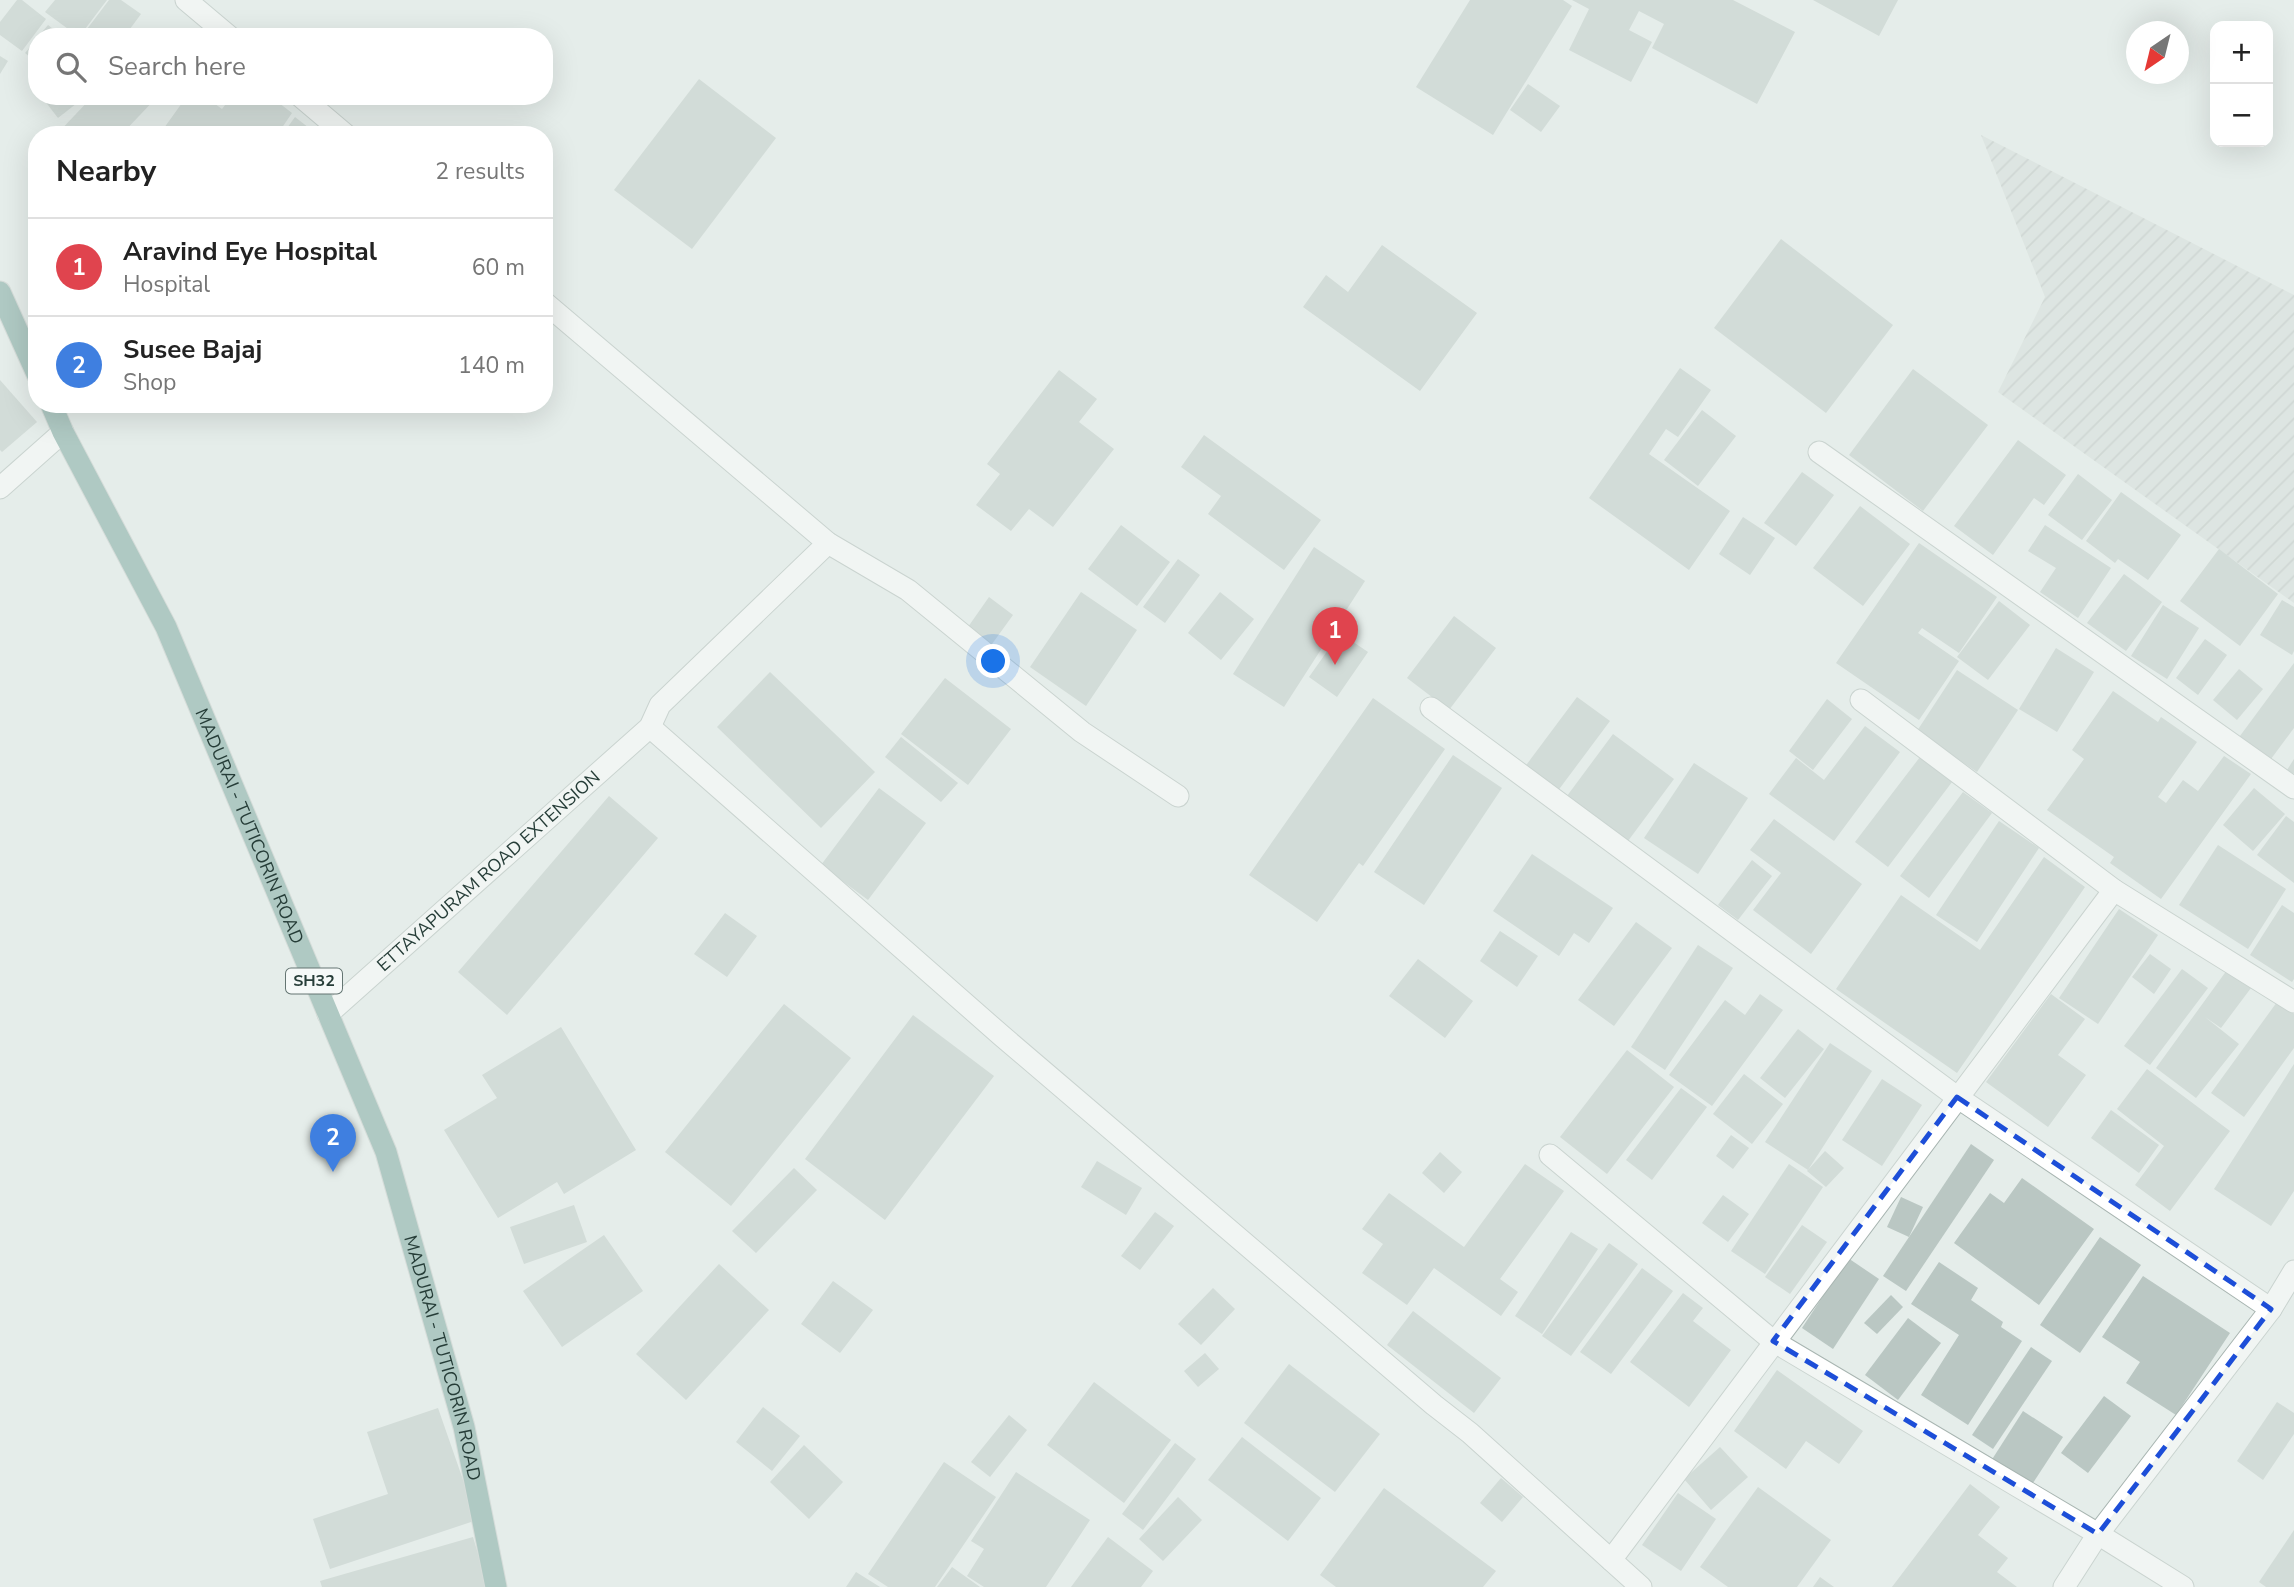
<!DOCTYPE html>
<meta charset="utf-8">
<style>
:root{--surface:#fff;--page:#f6f6f6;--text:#222;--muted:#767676;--line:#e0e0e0;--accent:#b45309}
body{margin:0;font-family:"Nunito Sans",sans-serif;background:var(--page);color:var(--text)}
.controls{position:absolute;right:21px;top:21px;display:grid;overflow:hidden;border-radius:14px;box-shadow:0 7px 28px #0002}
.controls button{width:63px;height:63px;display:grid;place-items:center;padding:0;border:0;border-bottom:2px solid var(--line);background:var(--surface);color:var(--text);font:35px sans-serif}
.compass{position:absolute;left:2126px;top:21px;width:63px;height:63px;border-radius:50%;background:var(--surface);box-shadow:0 7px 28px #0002;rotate:215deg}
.you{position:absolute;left:994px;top:662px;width:24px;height:24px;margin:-18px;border:5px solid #fff;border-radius:50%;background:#1a73e8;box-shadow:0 0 0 10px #1a73e833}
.badge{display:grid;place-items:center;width:46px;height:46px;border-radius:50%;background:var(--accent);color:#fff;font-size:23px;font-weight:700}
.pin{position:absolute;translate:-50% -58px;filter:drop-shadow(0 2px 4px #0008)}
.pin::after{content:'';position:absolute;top:37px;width:24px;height:21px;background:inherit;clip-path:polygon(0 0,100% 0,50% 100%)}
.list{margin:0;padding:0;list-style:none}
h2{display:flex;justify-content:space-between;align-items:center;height:91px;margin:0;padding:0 28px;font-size:30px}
h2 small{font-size:23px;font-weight:400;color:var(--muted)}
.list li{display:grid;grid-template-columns:46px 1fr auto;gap:21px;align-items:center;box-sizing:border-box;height:98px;padding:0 28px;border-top:2px solid var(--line)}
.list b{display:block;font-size:26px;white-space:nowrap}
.list p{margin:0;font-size:23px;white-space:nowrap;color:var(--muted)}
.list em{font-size:23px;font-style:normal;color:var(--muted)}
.icon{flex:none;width:38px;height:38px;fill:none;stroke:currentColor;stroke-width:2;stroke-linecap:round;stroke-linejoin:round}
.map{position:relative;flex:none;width:2294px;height:1587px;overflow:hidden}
.search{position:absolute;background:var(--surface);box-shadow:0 7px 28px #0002;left:28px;top:28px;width:525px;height:77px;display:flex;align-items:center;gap:18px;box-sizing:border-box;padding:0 24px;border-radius:28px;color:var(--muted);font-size:26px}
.panel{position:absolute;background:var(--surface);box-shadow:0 7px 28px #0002;left:28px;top:126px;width:525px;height:287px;border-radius:28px}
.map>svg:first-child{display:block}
</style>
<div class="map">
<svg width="2294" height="1587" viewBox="0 0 2294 1587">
<defs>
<pattern id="industrial-furrows" width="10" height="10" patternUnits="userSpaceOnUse" patternTransform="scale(1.75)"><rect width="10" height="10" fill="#d3dcd9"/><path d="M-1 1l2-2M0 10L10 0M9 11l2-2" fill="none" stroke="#b5bebb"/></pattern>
</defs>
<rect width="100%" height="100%" fill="#e5edea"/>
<polygon fill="url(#industrial-furrows)" points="1981,135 2294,295 2294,603 1998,392 2045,297"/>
<g fill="#bac7c3">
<polygon points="17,0 22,0 46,19 22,51 0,35 0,22"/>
<polygon points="55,0 107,0 79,37 45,12"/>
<polygon points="109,0 121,0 141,14 124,37 81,37"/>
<polygon points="1470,0 1563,0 1572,6 1493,135 1416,87"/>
<polygon points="1572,0 1733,0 1795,32 1757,104 1652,48 1664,24 1639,11 1629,30 1652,42 1631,82 1569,50 1589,9"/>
<polygon points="1813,0 1898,0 1879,36"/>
<polygon points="48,25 63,37 38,37"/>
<polygon points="37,39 37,63 25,53"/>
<polygon points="0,56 8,61 0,74"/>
<polygon points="699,79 776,138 692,249 614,190"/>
<polygon points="1528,84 1560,106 1541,132 1510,110"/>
<polygon points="41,96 86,96 58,118"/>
<polygon points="93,96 158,96 121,135 56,135"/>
<polygon points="187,96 204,96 222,109 232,96 270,96 292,113 277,135 159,135"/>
<polygon points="295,117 318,135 282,135"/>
<polygon points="1781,239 1893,325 1826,413 1714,328"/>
<polygon points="1382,245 1477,313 1420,391 1303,307 1326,275 1348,292"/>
<polygon points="1680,368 1711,390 1678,437 1666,429 1649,454 1730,511 1689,570 1589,498"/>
<polygon points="1913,369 1988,425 1923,511 1849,455"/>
<polygon points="1059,370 1097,399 1079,422 1114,449 1053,527 1029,509 1011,531 976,505 1000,474 987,464"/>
<polygon points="0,380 37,422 2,452 0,450"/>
<polygon points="1702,410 1736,436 1698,486 1664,460"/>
<polygon points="1204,435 1321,520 1284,570 1208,514 1221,496 1181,467"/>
<polygon points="2018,440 2066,475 2044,505 2034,498 1993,555 1954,526"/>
<polygon points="1802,472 1834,495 1796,546 1764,523"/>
<polygon points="2078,474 2112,500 2082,540 2048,515"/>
<polygon points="2121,492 2181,535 2148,580 2118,559 2115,563 2086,541"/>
<polygon points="1860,506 1910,544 1863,606 1813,568"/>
<polygon points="1743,517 1775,538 1750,575 1719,554"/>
<polygon points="1121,525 1170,562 1137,606 1088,569"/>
<polygon points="2045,525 2111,568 2078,618 2040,592 2056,568 2028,551"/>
<polygon points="1919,543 1997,597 1959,653 1922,628 1918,633 1959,661 1919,720 1836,663"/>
<polygon points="1314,547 1365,581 1284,707 1233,674"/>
<polygon points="2219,549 2278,594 2240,646 2180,601"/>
<polygon points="1178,559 1200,575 1165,623 1143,607"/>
<polygon points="2124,574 2162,602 2126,651 2087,623"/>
<polygon points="1081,592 1137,630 1086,706 1030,667"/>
<polygon points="1220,592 1254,619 1221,660 1188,633"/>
<polygon points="989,597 1013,615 992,644 968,627"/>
<polygon points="2282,600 2294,607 2294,651 2292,655 2260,635"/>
<polygon points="1999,601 2030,625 1988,680 1957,657"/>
<polygon points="2163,605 2199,628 2167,679 2131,656"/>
<polygon points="1454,616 1496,648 1449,710 1407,678"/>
<polygon points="1340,633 1368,652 1337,697 1309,677"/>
<polygon points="2205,639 2227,655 2198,695 2176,678"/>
<polygon points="2056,648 2094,672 2057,732 2019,709"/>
<polygon points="2294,663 2294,728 2268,763 2237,740"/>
<polygon points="2239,669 2263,689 2237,720 2213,700"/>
<polygon points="1957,670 2018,710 1977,772 1917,731"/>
<polygon points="770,672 875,772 821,828 717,727"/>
<polygon points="945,678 1011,729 968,785 901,734"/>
<polygon points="2113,691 2158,722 2161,717 2197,742 2158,797 2166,803 2183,780 2198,791 2224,756 2251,774 2161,899 2110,863 2114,857 2047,810 2084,759 2072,750"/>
<polygon points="1577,697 1610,721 1557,792 1524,768"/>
<polygon points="1373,698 1445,749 1363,866 1359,863 1317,922 1249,875"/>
<polygon points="1827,699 1852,719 1813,770 1789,751"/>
<polygon points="1865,726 1900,752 1834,841 1769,794 1796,758 1824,780"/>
<polygon points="1613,734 1674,779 1628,841 1567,796"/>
<polygon points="901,737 958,783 941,802 885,757"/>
<polygon points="1453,755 1502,788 1424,905 1374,872"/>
<polygon points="1920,757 1952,782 1888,867 1855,842"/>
<polygon points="2294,759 2294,774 2287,770"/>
<polygon points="1694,763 1748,798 1698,874 1644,838"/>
<polygon points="879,788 926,823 868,900 821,865"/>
<polygon points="2254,788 2285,814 2253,851 2223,825"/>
<polygon points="1963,792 1992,813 1929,898 1900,876"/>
<polygon points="609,796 658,838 507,1015 458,972"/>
<polygon points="2286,816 2294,822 2294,883 2257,855"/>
<polygon points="1774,819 1862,884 1811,954 1753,910 1781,873 1750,850"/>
<polygon points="1999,821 2039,848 1977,942 1936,915"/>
<polygon points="2218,845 2286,889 2248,949 2179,905"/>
<polygon points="1532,854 1613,908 1589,943 1574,933 1559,956 1493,911"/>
<polygon points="2044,857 2085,887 1957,1073 1836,989 1901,895 1980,950"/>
<polygon points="1752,860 1772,876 1738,920 1718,905"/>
<polygon points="2282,905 2294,913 2294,979 2292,982 2250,955"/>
<polygon points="2119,909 2158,935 2098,1024 2059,998"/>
<polygon points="725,913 757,936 727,977 694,954"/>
<polygon points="1636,922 1672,948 1614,1026 1578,1000"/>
<polygon points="1500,931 1538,956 1517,987 1480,961"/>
<polygon points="1698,945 1733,968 1665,1070 1631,1047"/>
<polygon points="2150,954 2171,969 2154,994 2132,977"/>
<polygon points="1418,959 1473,1001 1445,1038 1389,996"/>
<polygon points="2182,969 2208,988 2150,1065 2124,1046"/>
<polygon points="2227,970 2251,988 2221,1028 2205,1017 2239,1044 2196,1098 2156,1068"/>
<polygon points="1760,994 1783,1010 1712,1106 1669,1075 1725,1000 1745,1015"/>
<polygon points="2051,994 2085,1019 2058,1055 2086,1075 2048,1127 1986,1082"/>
<polygon points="2277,1002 2294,1014 2294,1048 2244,1117 2211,1093"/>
<polygon points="784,1004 851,1058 731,1206 665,1152"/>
<polygon points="913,1015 994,1076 885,1220 805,1159"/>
<polygon points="561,1027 636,1150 564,1194 557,1182 498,1218 444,1130 497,1098 482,1075"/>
<polygon points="1798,1029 1824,1049 1785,1098 1760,1078"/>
<polygon points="1830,1043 1872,1071 1808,1170 1765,1142"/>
<polygon points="1627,1050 1674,1087 1607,1174 1560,1137"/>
<polygon points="2294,1064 2294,1191 2271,1226 2214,1189"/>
<polygon points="2147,1069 2230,1131 2170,1211 2135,1185 2164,1146 2117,1109"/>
<polygon points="1744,1074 1783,1104 1752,1144 1713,1114"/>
<polygon points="1882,1079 1922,1105 1882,1166 1842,1140"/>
<polygon points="1681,1088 1707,1107 1652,1180 1626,1160"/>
<polygon points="2111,1110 2159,1145 2139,1173 2091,1138"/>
<polygon points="1731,1135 1749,1148 1733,1169 1716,1156"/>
<polygon points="1971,1144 1994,1160 1906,1291 1883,1276"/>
<polygon points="1825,1151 1844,1168 1826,1187 1807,1171"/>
<polygon points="1440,1152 1462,1172 1444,1193 1422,1173"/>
<polygon points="1097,1161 1142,1188 1126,1215 1081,1187"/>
<polygon points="1525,1164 1564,1191 1500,1279 1518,1292 1501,1316 1434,1268 1407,1305 1362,1273 1383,1244 1362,1229 1389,1193 1464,1247"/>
<polygon points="1789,1164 1823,1187 1765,1274 1731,1251"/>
<polygon points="794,1168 817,1190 756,1253 732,1231"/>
<polygon points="2022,1178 2094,1229 2039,1305 1954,1243 1990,1193 2004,1203"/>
<polygon points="1723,1195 1749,1214 1728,1242 1702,1223"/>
<polygon points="1901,1197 1923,1207 1909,1237 1887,1227"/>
<polygon points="574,1205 587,1242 524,1264 510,1227"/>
<polygon points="1155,1212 1174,1226 1140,1270 1121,1256"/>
<polygon points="1802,1225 1827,1242 1790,1294 1765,1277"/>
<polygon points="1571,1232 1598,1249 1542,1334 1515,1316"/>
<polygon points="604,1235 643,1291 562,1347 523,1291"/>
<polygon points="2100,1237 2141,1265 2080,1353 2040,1325"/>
<polygon points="1609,1243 1638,1264 1571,1356 1542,1336"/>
<polygon points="1848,1258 1879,1279 1833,1349 1802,1328"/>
<polygon points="1939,1262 1978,1288 1971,1300 2003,1322 2001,1327 2022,1341 1968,1425 1921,1395 1959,1335 1911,1304"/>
<polygon points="719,1264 769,1310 686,1400 636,1354"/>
<polygon points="1642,1268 1673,1291 1611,1374 1580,1352"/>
<polygon points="2143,1276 2230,1333 2176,1415 2126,1383 2140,1362 2102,1337"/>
<polygon points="833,1281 873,1310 840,1353 801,1324"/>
<polygon points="1213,1288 1235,1309 1201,1345 1178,1324"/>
<polygon points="1683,1293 1703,1308 1693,1321 1731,1350 1689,1407 1630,1362"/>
<polygon points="1891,1295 1903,1307 1877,1334 1864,1323"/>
<polygon points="1413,1311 1501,1378 1474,1413 1387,1345"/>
<polygon points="1908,1318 1941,1343 1898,1400 1865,1375"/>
<polygon points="2031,1347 2052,1361 1993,1449 1972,1435"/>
<polygon points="1205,1353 1219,1369 1198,1387 1184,1371"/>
<polygon points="1289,1364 1380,1434 1335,1492 1244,1423"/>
<polygon points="1777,1370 1863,1431 1839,1464 1806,1441 1786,1469 1734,1431"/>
<polygon points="1094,1382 1171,1440 1124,1503 1047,1445"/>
<polygon points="2104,1396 2131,1416 2088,1473 2061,1453"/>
<polygon points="2277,1402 2294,1413 2294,1434 2263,1480 2237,1461"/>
<polygon points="763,1407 800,1436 772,1471 736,1442"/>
<polygon points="438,1408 477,1520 330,1569 313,1519 388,1494 367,1432"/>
<polygon points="2023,1411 2063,1437 2031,1486 1991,1461"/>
<polygon points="1009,1415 1027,1430 990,1477 971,1462"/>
<polygon points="1242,1437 1321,1498 1288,1541 1208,1480"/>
<polygon points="1175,1443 1196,1459 1143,1530 1122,1514"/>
<polygon points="804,1445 843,1482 809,1519 770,1482"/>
<polygon points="1720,1447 1748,1477 1711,1510 1684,1479"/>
<polygon points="944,1462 996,1497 935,1587 888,1587 868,1574"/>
<polygon points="1016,1472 1090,1520 1046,1587 984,1587 967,1576 984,1549 971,1541"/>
<polygon points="1501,1478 1523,1497 1502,1522 1480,1503"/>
<polygon points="1970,1484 2000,1507 1978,1535 2008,1558 1997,1572 2017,1587 1892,1587"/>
<polygon points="1758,1487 1831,1540 1797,1587 1728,1587 1700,1567"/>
<polygon points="1384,1488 1496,1571 1483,1587 1336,1587 1320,1575"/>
<polygon points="1678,1493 1716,1519 1681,1571 1642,1545"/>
<polygon points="1178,1497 1202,1520 1163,1561 1139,1539"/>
<polygon points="2294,1530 2294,1587 2266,1587 2259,1582"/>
<polygon points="473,1537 488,1587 322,1587 320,1581"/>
<polygon points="1108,1537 1153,1571 1141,1587 1071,1587"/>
<polygon points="952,1567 980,1587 937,1587"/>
<polygon points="856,1572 880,1587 846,1587"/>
<polygon points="1820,1577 1834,1587 1813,1587"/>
</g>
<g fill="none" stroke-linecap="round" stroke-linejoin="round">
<defs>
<g id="minor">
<polyline points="186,0 230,37"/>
<polyline points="300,96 346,135"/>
<polyline points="544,302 828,543 908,590 1082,732 1178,796"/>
<polyline points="1819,452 2294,788"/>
<polyline points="0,488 63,432"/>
<polyline points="1861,700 2114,890 2294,1002"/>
<polyline points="1431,708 1957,1097 2271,1309"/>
<polyline points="650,727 1002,1036 1434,1405 1470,1433 1641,1587"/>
<path id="s1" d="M328,1014L650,727L660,705L828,543"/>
<polyline points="1550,1155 1773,1341 2098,1534 2183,1587"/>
<polyline points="1611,1560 2114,890"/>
<polyline points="2064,1587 2098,1534 2271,1309 2294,1271"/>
</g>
<g id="major">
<polyline points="0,292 37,374"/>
<path id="s2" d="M51,404L63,432L166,627L386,1152L464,1427L496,1587"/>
</g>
</defs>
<use href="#minor" stroke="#a8b5b1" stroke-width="23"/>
<use href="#major" stroke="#c2c9c7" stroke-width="23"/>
<use href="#minor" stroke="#fff" stroke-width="21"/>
<use href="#major" stroke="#6e9d94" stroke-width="21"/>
</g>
<path d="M0 0H2294V1587H0ZM1957,1097L2271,1309L2098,1534L1773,1341Z" fill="#e5edea" fill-opacity=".55" fill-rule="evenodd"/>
<path fill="none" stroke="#1d4ed8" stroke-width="5" stroke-dasharray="14 9" stroke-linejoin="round" d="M1957,1097L2271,1309L2098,1534L1773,1341Z"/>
<g text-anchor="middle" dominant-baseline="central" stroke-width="6" stroke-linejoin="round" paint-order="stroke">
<rect fill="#f5f9f8" stroke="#647572" stroke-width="2" x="286" y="968.5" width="56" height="25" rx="5"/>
<g font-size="16" font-weight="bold" fill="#263d38">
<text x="314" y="981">SH32</text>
</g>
<g font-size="18" fill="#263d38" stroke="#f5f9f8">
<text stroke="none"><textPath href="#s2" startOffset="467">MADURAI - TUTICORIN ROAD</textPath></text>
<text stroke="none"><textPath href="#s1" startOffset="215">ETTAYAPURAM ROAD EXTENSION</textPath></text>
<text stroke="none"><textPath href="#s2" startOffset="1034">MADURAI - TUTICORIN ROAD</textPath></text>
</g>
</g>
</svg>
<div class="controls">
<button>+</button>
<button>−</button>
</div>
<svg class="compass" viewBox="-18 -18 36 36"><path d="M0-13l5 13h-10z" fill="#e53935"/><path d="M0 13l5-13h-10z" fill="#767676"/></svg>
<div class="you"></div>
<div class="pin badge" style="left:1335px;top:665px;background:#e0444e">1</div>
<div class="pin badge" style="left:333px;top:1172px;background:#3f7fe0">2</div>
<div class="search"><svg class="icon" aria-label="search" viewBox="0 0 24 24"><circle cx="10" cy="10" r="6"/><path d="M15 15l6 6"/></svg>Search here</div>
<section class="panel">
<h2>Nearby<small>2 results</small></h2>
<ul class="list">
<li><span class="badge" style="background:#e0444e">1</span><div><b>Aravind Eye Hospital</b><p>Hospital</p></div><em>60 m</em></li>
<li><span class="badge" style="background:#3f7fe0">2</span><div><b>Susee Bajaj</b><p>Shop</p></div><em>140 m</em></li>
</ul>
</section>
</div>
